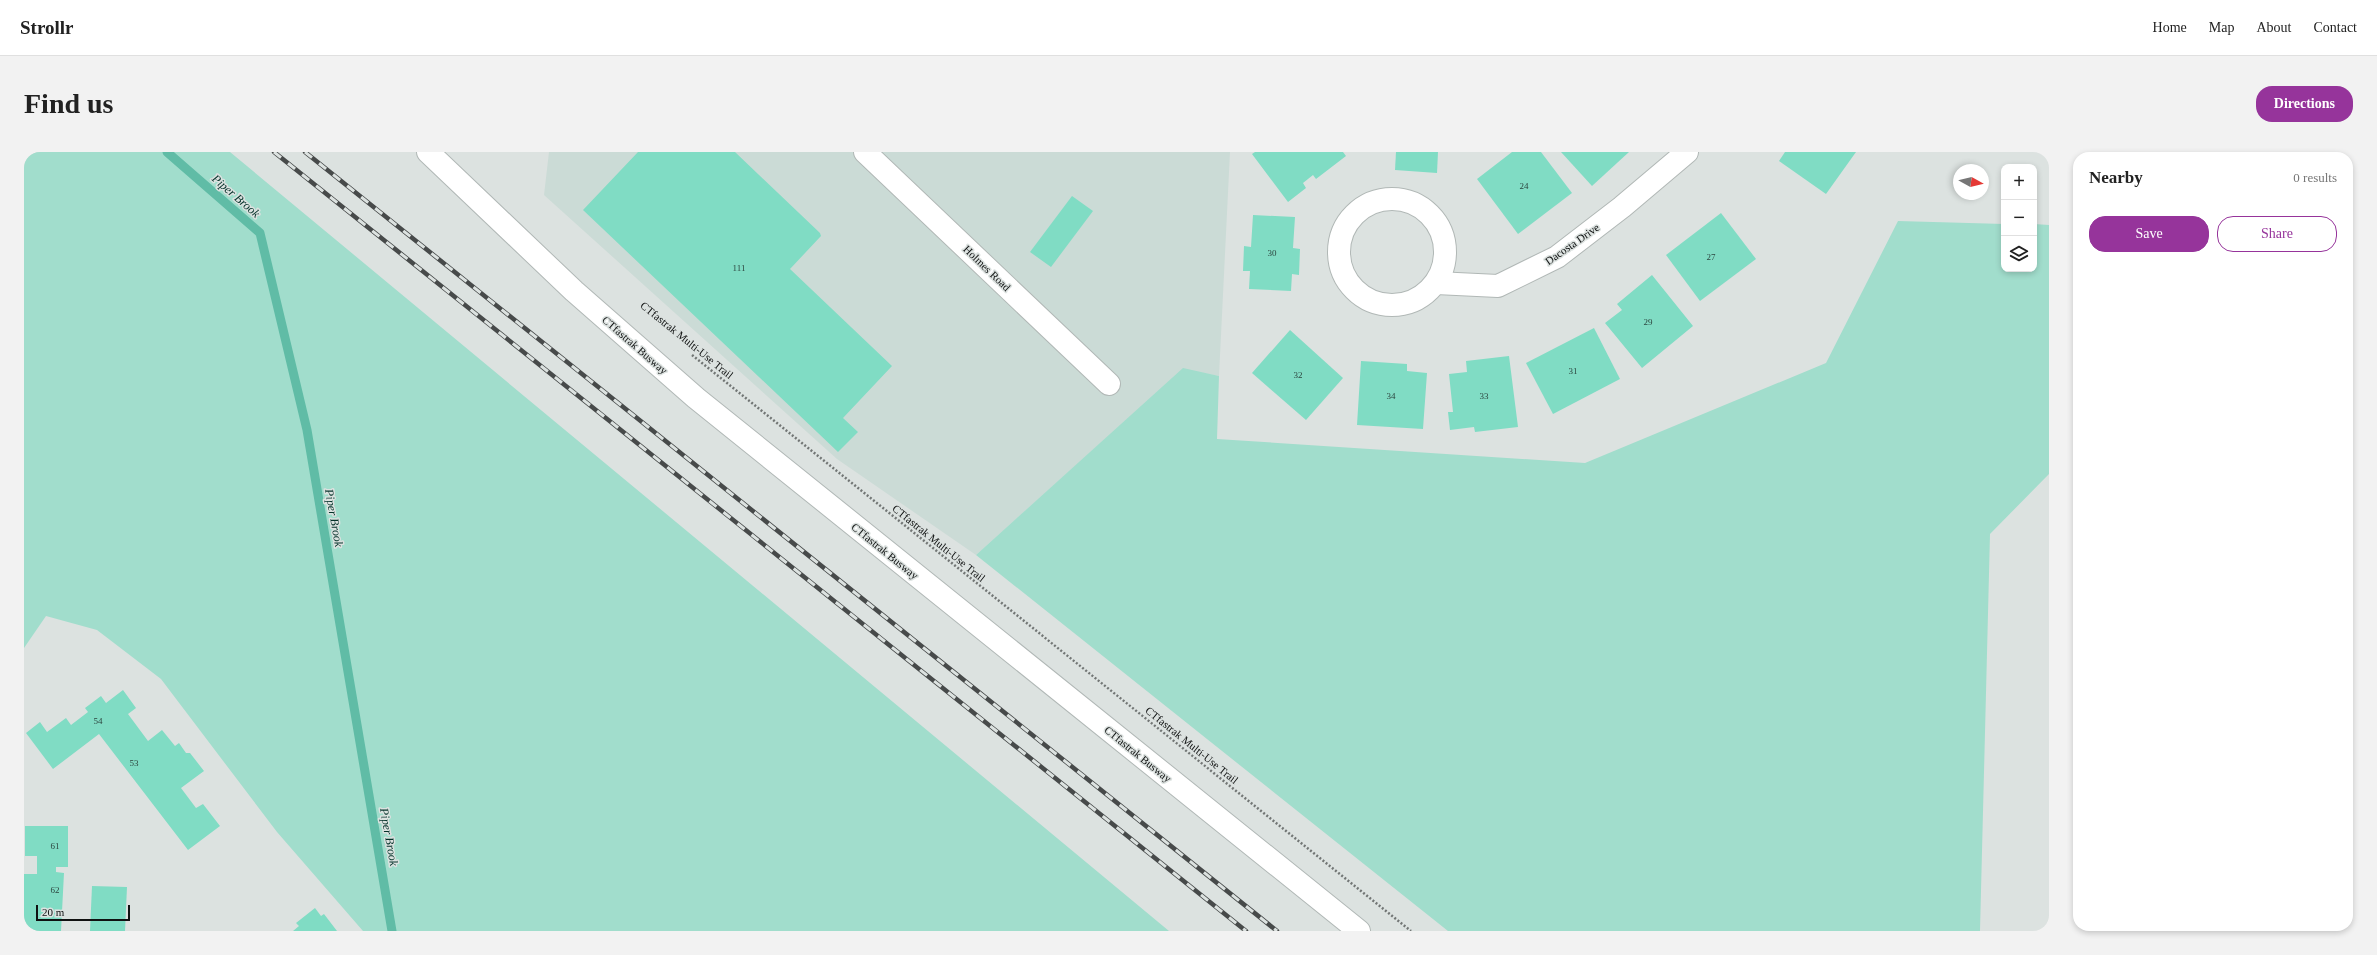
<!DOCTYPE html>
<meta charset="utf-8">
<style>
:root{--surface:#fff;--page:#f2f2f2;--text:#222;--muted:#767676;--line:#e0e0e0;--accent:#96349b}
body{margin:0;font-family:Georgia,serif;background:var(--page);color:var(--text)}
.controls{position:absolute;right:12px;top:12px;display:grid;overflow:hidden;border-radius:8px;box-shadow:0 2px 6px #0003}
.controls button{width:36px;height:36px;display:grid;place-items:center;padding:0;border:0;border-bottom:1px solid var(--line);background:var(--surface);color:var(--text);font:20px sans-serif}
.compass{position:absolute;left:1929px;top:12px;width:36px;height:36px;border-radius:50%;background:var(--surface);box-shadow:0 2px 6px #0003;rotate:98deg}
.scale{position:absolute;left:12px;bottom:10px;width:94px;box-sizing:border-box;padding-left:4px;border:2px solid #0f1111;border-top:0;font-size:11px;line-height:14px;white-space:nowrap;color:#0f1111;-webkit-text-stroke:3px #dce2e0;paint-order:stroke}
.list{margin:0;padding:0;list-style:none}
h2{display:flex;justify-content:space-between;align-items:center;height:52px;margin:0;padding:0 16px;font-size:17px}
h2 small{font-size:13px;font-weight:400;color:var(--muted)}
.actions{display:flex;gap:8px;padding:12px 16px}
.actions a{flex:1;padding:9px 0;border:1px solid var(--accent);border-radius:16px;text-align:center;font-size:14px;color:var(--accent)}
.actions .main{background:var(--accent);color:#fff}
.icon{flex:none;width:22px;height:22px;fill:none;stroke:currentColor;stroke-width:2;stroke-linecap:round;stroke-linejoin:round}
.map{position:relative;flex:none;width:2025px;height:779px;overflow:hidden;border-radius:16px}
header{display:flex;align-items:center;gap:24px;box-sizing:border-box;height:56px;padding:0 20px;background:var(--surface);border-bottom:1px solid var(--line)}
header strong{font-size:19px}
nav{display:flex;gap:22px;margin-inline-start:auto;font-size:14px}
.intro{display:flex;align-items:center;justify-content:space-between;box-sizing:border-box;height:96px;padding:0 24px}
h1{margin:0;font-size:28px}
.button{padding:10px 18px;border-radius:16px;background:var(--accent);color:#fff;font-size:14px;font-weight:700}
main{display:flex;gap:24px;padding:0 24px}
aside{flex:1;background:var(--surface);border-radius:16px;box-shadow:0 2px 6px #0003}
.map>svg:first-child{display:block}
</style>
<header>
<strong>Strollr</strong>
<nav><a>Home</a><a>Map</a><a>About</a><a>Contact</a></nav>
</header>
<div class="intro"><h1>Find us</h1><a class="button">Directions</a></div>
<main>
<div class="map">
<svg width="2025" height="779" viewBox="0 0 2025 779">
<rect width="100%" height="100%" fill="#dce2e0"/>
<polygon fill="#cbdbd6" points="525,0 1206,0 1195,224 1159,217 952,403 813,307 520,43"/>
<g fill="#a1ddcc">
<polygon points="0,0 206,0 1145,779 339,779 253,680 137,527 73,478 22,464 0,496"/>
<polygon points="1874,69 1980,72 1980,117 2010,117 2010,72 2025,73 2025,322 1966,382 1956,779 1424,779 952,403 1159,216 1195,224 1193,287 1561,311 1802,211"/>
</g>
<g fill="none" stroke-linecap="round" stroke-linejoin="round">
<polyline stroke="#60bca6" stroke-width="9" points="143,0 236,81 283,278 368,779"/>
</g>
<g fill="#80dcc4">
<polygon points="614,0 711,0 796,81 797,84 766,117 868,214 819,266 834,280 814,300 559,58"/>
<polygon points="1231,0 1319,0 1322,4 1292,27 1289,23 1279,31 1282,36 1264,50 1228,2"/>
<polygon points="1372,0 1414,0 1413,21 1371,18"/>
<polygon points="1488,0 1517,0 1548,41 1494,82 1453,27"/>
<polygon points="1537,0 1605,0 1568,34"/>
<polygon points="1761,0 1832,0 1802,42 1755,9"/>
<polygon points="1048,44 1069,59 1027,115 1006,100"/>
<polygon points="1697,61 1732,107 1676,149 1642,103"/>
<polygon points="1229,63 1271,65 1269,96 1276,97 1275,123 1268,122 1267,139 1225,137 1226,119 1219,119 1220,94 1227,95"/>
<polygon points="1628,123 1669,174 1618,216 1581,171 1598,158 1593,152"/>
<polygon points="1570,176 1596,227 1529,262 1502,211"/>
<polygon points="1266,178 1319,226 1282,268 1228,221"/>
<polygon points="1485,204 1494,275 1451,280 1450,275 1426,278 1424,260 1429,260 1425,222 1443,220 1442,209"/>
<polygon points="1337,209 1383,212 1383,219 1403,221 1399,277 1333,273"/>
<polygon points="99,538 112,556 104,562 124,589 138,578 151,594 155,591 162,601 166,601 180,619 157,636 172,656 179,652 196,674 164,698 75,582 29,617 2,581 16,570 23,580 42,566 47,573 64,560 61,556 77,544 82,551"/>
<polygon points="1,674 44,674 44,715 32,715 32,720 40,721 37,779 0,779 0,722 13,722 13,704 1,704"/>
<polygon points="68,734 103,735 101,779 66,779"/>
<polygon points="291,756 297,764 300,762 313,779 269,779 275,774 272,771"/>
</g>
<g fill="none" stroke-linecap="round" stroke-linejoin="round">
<defs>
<g id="minor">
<polyline points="404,0 550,139 672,246 1335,779"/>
<polyline points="841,0 1085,232"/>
<circle cx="1368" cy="100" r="53"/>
<polyline points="1412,131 1474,134 1533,105 1598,55 1663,0"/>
</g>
</defs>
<use href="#minor" stroke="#b1b8b6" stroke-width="24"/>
<polyline stroke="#727675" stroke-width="2.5" stroke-dasharray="2 2" stroke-linecap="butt" points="668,203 1387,779"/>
<use href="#minor" stroke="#fff" stroke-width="22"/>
<defs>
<g id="rail">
<polyline points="250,0 1222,779"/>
<polyline points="281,0 1253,779"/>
</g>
</defs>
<use href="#rail" stroke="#474a4a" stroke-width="4.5"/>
<use href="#rail" stroke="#dce2e0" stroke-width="3" stroke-dasharray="9" stroke-linecap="butt"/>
</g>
<g text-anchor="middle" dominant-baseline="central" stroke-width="3" stroke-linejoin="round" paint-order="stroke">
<g font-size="9" fill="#2b443e">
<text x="1500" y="34">24</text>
<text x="1248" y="101">30</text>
<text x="1687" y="105">27</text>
<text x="715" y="116">111</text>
<text x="1624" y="170">29</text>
<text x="1549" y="219">31</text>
<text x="1274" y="223">32</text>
<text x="1367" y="244">34</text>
<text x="1460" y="244">33</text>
<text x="74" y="569">54</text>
<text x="110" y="611">53</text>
<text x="31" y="694">61</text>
<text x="31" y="738">62</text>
</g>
<g font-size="11" fill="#0f1111" stroke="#dce2e0">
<text transform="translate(1548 92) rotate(-35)">Dacosta Drive</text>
<text transform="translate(963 116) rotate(44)">Holmes Road</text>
<text transform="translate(663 188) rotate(39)">CTfastrak Multi-Use Trail</text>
<text transform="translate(611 193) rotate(41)">CTfastrak Busway</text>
<text transform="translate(915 391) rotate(39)">CTfastrak Multi-Use Trail</text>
<text transform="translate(861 399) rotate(39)">CTfastrak Busway</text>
<text transform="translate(1168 593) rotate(39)">CTfastrak Multi-Use Trail</text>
<text transform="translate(1114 602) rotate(39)">CTfastrak Busway</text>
</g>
<g font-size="12" font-style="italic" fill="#043229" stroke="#dce2e0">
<text transform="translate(212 44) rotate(41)">Piper Brook</text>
<text transform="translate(310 366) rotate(80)">Piper Brook</text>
<text transform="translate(365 685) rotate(80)">Piper Brook</text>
</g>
</g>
</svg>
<div class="controls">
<button>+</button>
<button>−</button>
<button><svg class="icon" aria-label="layers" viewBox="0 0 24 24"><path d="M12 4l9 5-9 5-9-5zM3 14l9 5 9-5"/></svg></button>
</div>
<svg class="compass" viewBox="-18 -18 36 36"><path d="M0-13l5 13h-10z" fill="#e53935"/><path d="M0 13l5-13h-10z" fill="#767676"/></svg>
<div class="scale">20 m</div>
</div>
<aside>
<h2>Nearby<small>0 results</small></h2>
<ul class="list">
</ul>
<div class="actions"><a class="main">Save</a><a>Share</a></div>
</aside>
</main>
